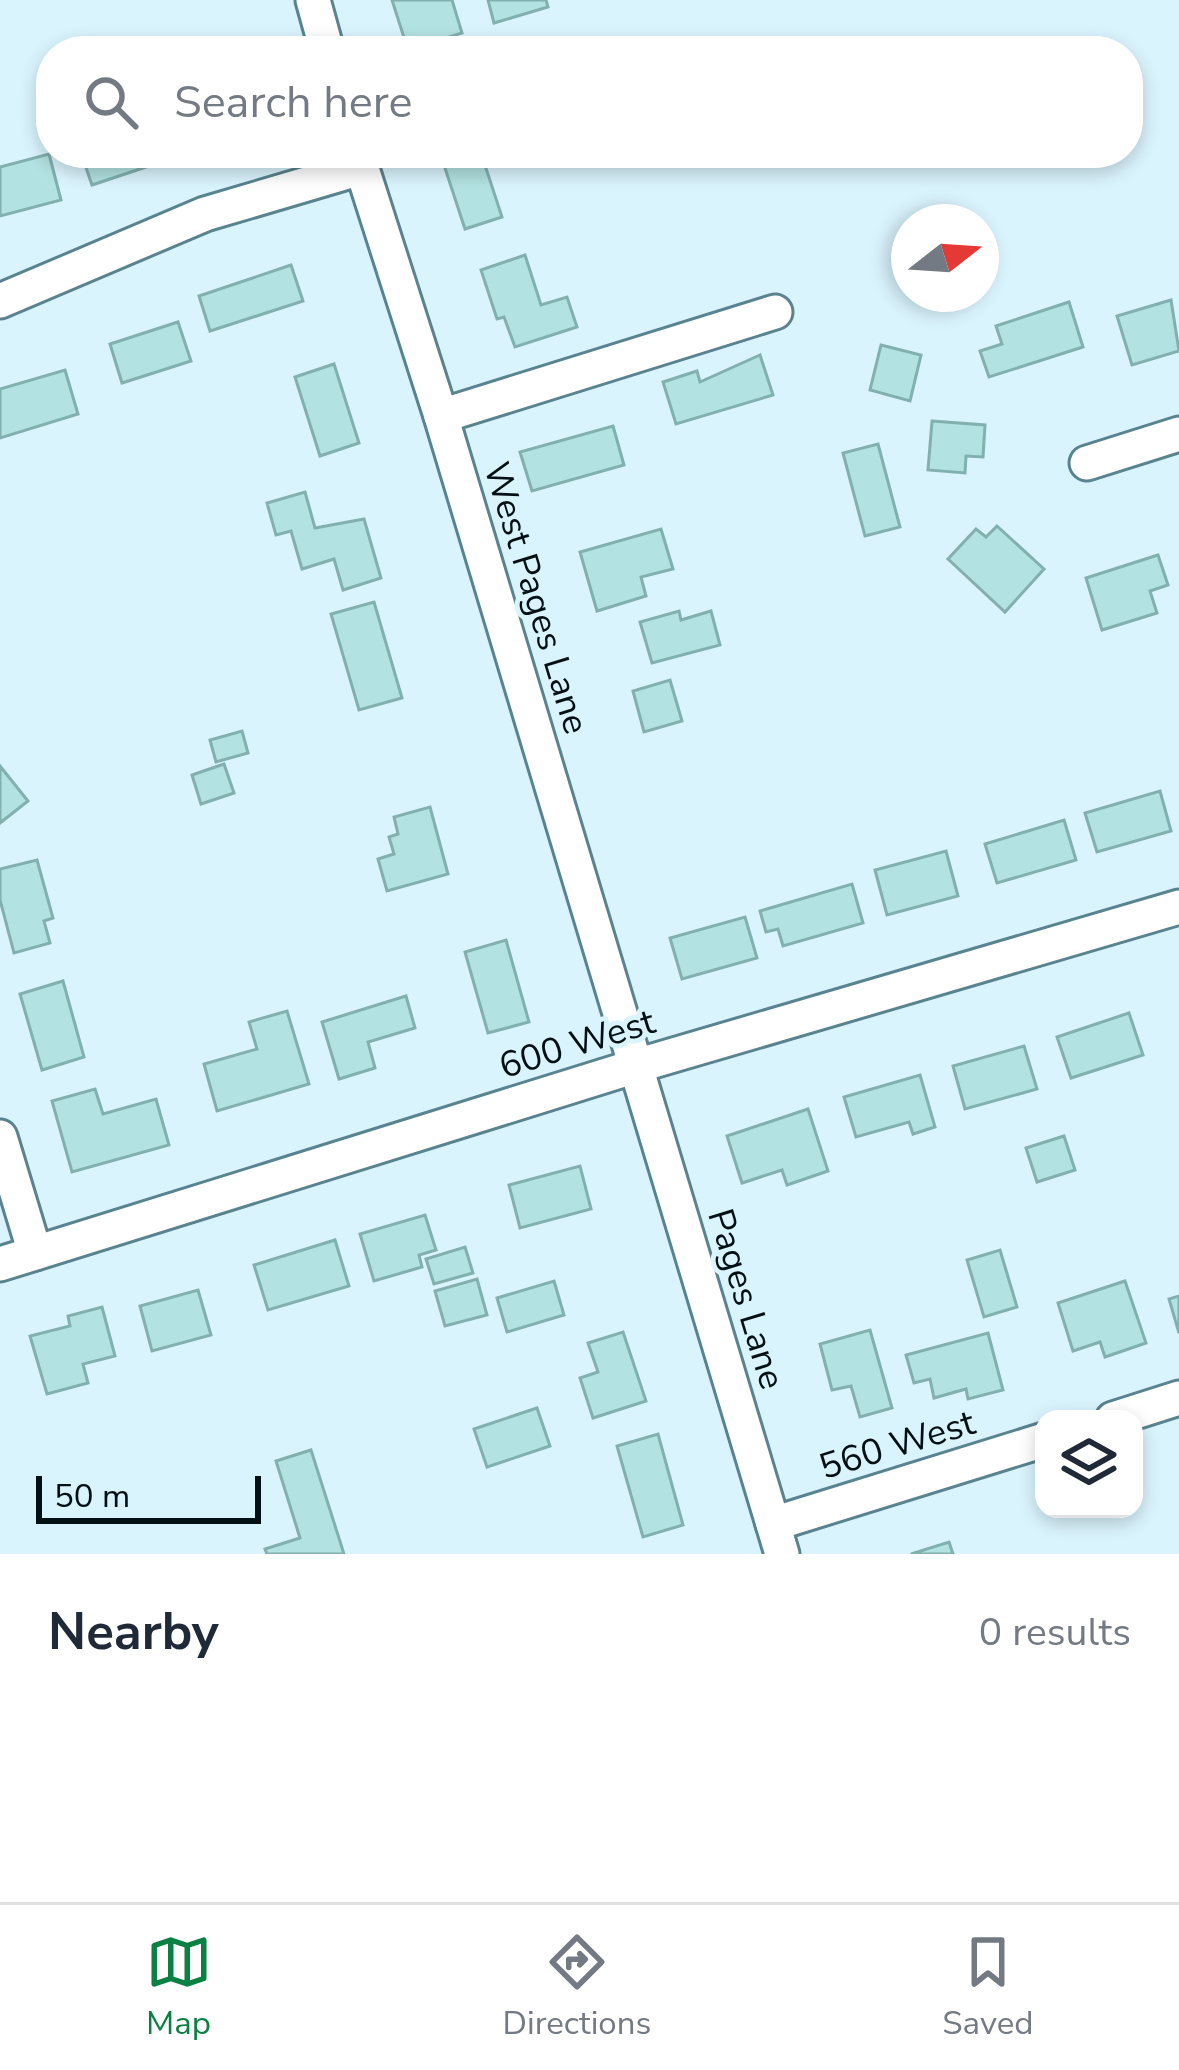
<!DOCTYPE html>
<style>
:root{--surface:#fff;--page:#f6f6f7;--text:#1f2937;--muted:#747a83;--line:#e0e1e3;--accent:#0b8043}
body{margin:0;font-family:"Nunito Sans",sans-serif;background:var(--page);color:var(--text)}
.controls{position:absolute;right:36px;bottom:36px;display:grid;overflow:hidden;border-radius:24px;box-shadow:0 6px 18px #0003}
.controls button{width:108px;height:108px;display:grid;place-items:center;padding:0;border:0;border-bottom:3px solid var(--line);background:var(--surface);color:var(--text);font:60px sans-serif}
.compass{position:absolute;left:891px;top:204px;width:108px;height:108px;border-radius:50%;background:var(--surface);box-shadow:0 6px 18px #0003;rotate:73deg}
.scale{position:absolute;left:36px;bottom:30px;width:225px;box-sizing:border-box;padding-left:12px;border:6px solid #021015;border-top:0;font-size:33px;line-height:42px;white-space:nowrap;color:#021015;-webkit-text-stroke:9px #daf4fd;paint-order:stroke}
.list{margin:0;padding:0;list-style:none}
h2{display:flex;justify-content:space-between;align-items:center;height:156px;margin:0;padding:0 48px;font-size:51px}
h2 small{font-size:39px;font-weight:400;color:var(--muted)}
.icon{flex:none;width:66px;height:66px;fill:none;stroke:currentColor;stroke-width:2;stroke-linecap:round;stroke-linejoin:round}
.map{position:relative;flex:none;width:1179px;height:1554px;overflow:hidden}
.search{position:absolute;background:var(--surface);box-shadow:0 6px 18px #0003;left:36px;right:36px;top:36px;height:132px;display:flex;align-items:center;gap:30px;box-sizing:border-box;padding:0 42px;border-radius:48px;color:var(--muted);font-size:45px}
.sheet{height:348px;background:var(--surface)}
nav{display:flex;justify-content:space-around;align-items:center;box-sizing:border-box;height:168px;border-top:3px solid var(--line);background:var(--surface);font-size:33px;color:var(--muted)}
nav a{display:grid;justify-items:center;gap:6px}
nav .on{color:var(--accent)}
.map>svg:first-child{display:block}
</style>
<div class="map">
<svg width="1179" height="1554" viewBox="0 0 1179 1554">
<rect width="100%" height="100%" fill="#daf4fd"/>
<g fill="#b2e2e1" stroke="#82b0af" stroke-width="3">
<polygon points="392,0 452,0 462,33 408,50"/>
<polygon points="488,0 546,0 548,7 494,23"/>
<polygon points="685,42 688,51 653,51"/>
<polygon points="81,153 161,153 164,161 92,185"/>
<polygon points="460,153 481,153 502,217 465,229 442,159"/>
<polygon points="49,154 61,200 0,216 0,167"/>
<polygon points="525,255 541,305 567,297 577,327 515,347 504,317 497,319 481,270"/>
<polygon points="291,265 303,301 210,331 199,296"/>
<polygon points="1171,300 1179,351 1132,365 1117,316"/>
<polygon points="1069,302 1083,347 989,377 980,351 1002,344 996,326"/>
<polygon points="178,322 191,361 122,383 110,344"/>
<polygon points="881,345 921,355 910,401 870,390"/>
<polygon points="760,355 773,395 676,424 663,382 697,371 700,382"/>
<polygon points="334,364 359,443 320,456 295,377"/>
<polygon points="65,370 78,414 0,438 0,389"/>
<polygon points="932,421 985,425 983,457 966,456 965,473 928,470"/>
<polygon points="613,426 624,465 532,491 520,452"/>
<polygon points="878,444 900,527 865,536 843,453"/>
<polygon points="305,492 315,528 364,519 381,578 343,590 334,559 302,569 291,531 276,535 267,503"/>
<polygon points="997,526 1044,569 1005,612 948,559 976,529 986,537"/>
<polygon points="661,529 673,569 641,577 646,596 597,611 580,552"/>
<polygon points="1158,555 1168,585 1150,591 1157,613 1102,630 1086,578"/>
<polygon points="374,602 402,698 359,710 331,614"/>
<polygon points="679,611 681,620 711,611 720,645 652,663 640,622"/>
<polygon points="670,680 682,721 644,732 633,691"/>
<polygon points="242,731 248,753 216,762 210,740"/>
<polygon points="224,764 234,793 201,804 192,775"/>
<polygon points="0,766 28,801 0,823"/>
<polygon points="1160,791 1171,831 1097,852 1085,813"/>
<polygon points="430,807 448,874 387,891 378,859 394,854 389,837 398,834 394,817"/>
<polygon points="1064,820 1076,860 997,883 985,844"/>
<polygon points="946,851 958,896 887,915 875,870"/>
<polygon points="37,860 53,918 44,921 50,943 14,953 0,900 0,869"/>
<polygon points="852,884 863,923 783,946 778,929 766,932 760,911"/>
<polygon points="745,917 757,958 682,979 670,938"/>
<polygon points="506,940 529,1022 488,1033 465,952"/>
<polygon points="63,981 84,1057 42,1070 20,994"/>
<polygon points="406,996 415,1028 368,1042 375,1068 339,1079 322,1022"/>
<polygon points="287,1011 309,1084 217,1111 204,1064 257,1049 249,1022"/>
<polygon points="1129,1013 1143,1055 1071,1078 1057,1037"/>
<polygon points="1024,1046 1037,1089 965,1109 953,1066"/>
<polygon points="920,1075 935,1127 913,1134 909,1122 856,1137 844,1097"/>
<polygon points="95,1089 103,1114 156,1099 169,1145 72,1172 52,1101"/>
<polygon points="808,1109 828,1171 787,1185 782,1170 742,1183 727,1136"/>
<polygon points="1064,1136 1075,1170 1037,1182 1026,1148"/>
<polygon points="580,1166 591,1209 520,1228 509,1185"/>
<polygon points="425,1215 436,1250 419,1255 422,1267 374,1281 360,1234"/>
<polygon points="335,1240 349,1286 268,1310 254,1265"/>
<polygon points="465,1247 473,1273 434,1284 426,1259"/>
<polygon points="1000,1250 1017,1307 984,1317 967,1260"/>
<polygon points="477,1279 487,1315 445,1326 435,1291"/>
<polygon points="554,1281 564,1315 507,1332 497,1298"/>
<polygon points="1125,1281 1146,1343 1105,1357 1100,1342 1073,1351 1058,1303"/>
<polygon points="198,1290 211,1335 152,1351 140,1306"/>
<polygon points="1179,1296 1179,1333 1169,1299"/>
<polygon points="102,1307 115,1356 83,1364 88,1383 47,1394 30,1336 70,1326 68,1316"/>
<polygon points="870,1330 892,1408 860,1417 851,1386 832,1390 820,1344"/>
<polygon points="623,1332 646,1401 593,1418 580,1378 598,1372 588,1343"/>
<polygon points="988,1333 1003,1390 968,1399 966,1389 934,1398 930,1379 914,1383 906,1355"/>
<polygon points="537,1408 550,1446 487,1467 474,1429"/>
<polygon points="658,1434 683,1525 643,1537 617,1446"/>
<polygon points="311,1450 344,1554 267,1554 265,1549 300,1538 276,1461"/>
<polygon points="949,1542 953,1554 911,1554"/>
</g>
<g fill="none" stroke-linecap="round" stroke-linejoin="round">
<defs>
<g id="minor">
<polyline points="313,0 327,51"/>
<polyline points="357,153 441,416 782,1554"/>
<polyline points="0,301 205,214 361,168"/>
<polyline points="441,416 775,312"/>
<polyline points="1087,463 1179,434"/>
<polyline points="0,1137 35,1253"/>
<polyline points="0,1264 636,1066 1179,907"/>
<polyline points="1113,1419 1179,1398"/>
<polyline points="773,1524 1044,1440"/>
</g>
</defs>
<use href="#minor" stroke="#59838f" stroke-width="39"/>
<use href="#minor" stroke="#fff" stroke-width="33"/>
</g>
<g text-anchor="middle" dominant-baseline="central" stroke-width="10" stroke-linejoin="round" paint-order="stroke">
<g font-size="36" fill="#021015" stroke="#daf4fd">
<text transform="translate(536 598) rotate(73)">West Pages Lane</text>
<text transform="translate(577 1044) rotate(-17)">600 West</text>
<text transform="translate(746 1299) rotate(73)">Pages Lane</text>
<text transform="translate(897 1445) rotate(-17)">560 West</text>
</g>
</g>
</svg>
<div class="controls">
<button><svg class="icon" aria-label="layers" viewBox="0 0 24 24"><path d="M12 4l9 5-9 5-9-5zM3 14l9 5 9-5"/></svg></button>
</div>
<svg class="compass" viewBox="-18 -18 36 36"><path d="M0-13l5 13h-10z" fill="#e53935"/><path d="M0 13l5-13h-10z" fill="#747a83"/></svg>
<div class="scale">50 m</div>
<div class="search"><svg class="icon" aria-label="search" viewBox="0 0 24 24"><circle cx="10" cy="10" r="6"/><path d="M15 15l6 6"/></svg>Search here</div>
</div>
<section class="sheet">
<h2>Nearby<small>0 results</small></h2>
<ul class="list">
</ul>
</section>
<nav>
<a class="on"><svg class="icon" aria-label="map" viewBox="0 0 24 24"><path d="M3 6l6-2 6 2 6-2v14l-6 2-6-2-6 2zM9 4v14M15 6v14"/></svg>Map</a>
<a><svg class="icon" aria-label="directions" viewBox="0 0 24 24"><path d="M12 3l9 9-9 9-9-9zM9 14v-3h6M13 9l2 2-2 2"/></svg>Directions</a>
<a><svg class="icon" aria-label="saved" viewBox="0 0 24 24"><path d="M7 4h10v16l-5-4-5 4z"/></svg>Saved</a>
</nav>
